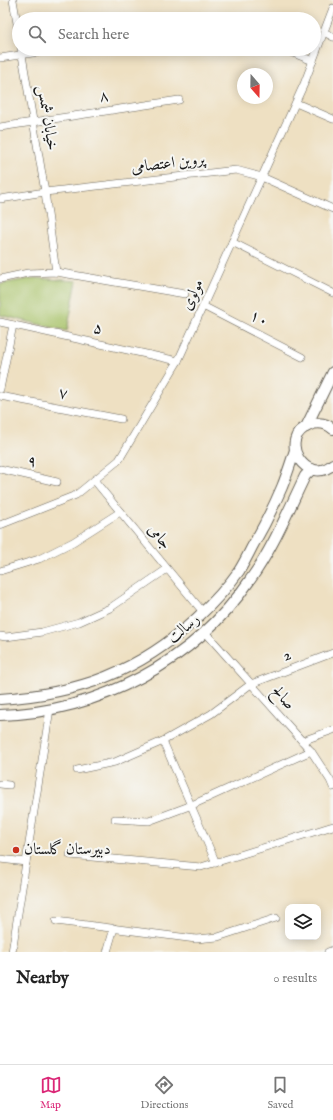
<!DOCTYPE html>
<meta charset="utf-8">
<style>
:root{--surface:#fff;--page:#f6f6f6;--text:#222;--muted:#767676;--line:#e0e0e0;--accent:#db2777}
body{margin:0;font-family:"IM FELL English",Amiri,serif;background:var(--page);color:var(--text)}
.controls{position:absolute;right:12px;bottom:12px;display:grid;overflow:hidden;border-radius:8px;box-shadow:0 2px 10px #0003}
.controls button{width:36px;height:36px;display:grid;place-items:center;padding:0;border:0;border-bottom:1px solid var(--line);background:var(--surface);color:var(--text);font:20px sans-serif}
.compass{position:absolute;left:237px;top:68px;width:36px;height:36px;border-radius:50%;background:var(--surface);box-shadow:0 2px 10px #0003;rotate:160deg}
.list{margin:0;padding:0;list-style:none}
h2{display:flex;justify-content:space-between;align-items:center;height:52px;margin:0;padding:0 16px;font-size:17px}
h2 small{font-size:13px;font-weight:400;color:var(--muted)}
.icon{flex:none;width:22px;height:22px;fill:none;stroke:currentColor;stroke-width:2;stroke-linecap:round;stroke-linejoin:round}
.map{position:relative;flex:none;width:333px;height:952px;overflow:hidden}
.search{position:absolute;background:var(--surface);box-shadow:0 2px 10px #0003;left:12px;right:12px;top:12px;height:44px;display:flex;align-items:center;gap:10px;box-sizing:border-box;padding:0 14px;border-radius:22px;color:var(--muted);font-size:15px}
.sheet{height:112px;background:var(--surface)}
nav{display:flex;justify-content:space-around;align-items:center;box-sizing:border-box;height:56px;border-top:1px solid var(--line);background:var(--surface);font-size:11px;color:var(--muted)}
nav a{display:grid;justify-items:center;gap:2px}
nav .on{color:var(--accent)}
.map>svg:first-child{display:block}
</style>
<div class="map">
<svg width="333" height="952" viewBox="0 0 333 952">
<rect width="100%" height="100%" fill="#f6f6f2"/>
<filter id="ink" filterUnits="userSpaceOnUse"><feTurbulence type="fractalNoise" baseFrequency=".025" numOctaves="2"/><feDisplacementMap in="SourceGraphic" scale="8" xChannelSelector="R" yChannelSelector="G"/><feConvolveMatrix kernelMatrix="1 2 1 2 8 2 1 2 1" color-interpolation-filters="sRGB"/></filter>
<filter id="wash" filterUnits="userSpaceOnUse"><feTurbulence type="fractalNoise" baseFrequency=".012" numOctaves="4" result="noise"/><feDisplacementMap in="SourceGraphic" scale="16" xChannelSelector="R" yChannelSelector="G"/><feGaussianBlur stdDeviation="0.9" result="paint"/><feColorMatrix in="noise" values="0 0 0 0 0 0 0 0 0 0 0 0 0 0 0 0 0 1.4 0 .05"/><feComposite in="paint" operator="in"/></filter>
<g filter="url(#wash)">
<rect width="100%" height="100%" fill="#eee0c2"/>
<polygon fill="#a7c268" stroke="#626f42" points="34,278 77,281 67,331 0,315 0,284"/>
</g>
<g filter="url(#ink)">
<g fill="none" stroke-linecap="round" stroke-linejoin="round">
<defs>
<g id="street">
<polyline points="13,0 19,35"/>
<polyline points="324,32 333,37"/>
<polyline points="21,49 45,192 56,272"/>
<polyline points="283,49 313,61"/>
<polyline points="0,58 59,49"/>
<polyline points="296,103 333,119"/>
<polyline points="0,127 179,100"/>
<polyline points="0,199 45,192 236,170 262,177 333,209"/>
<polyline points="232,242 333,293"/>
<polyline points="0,279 28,273 56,272 185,294"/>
<polyline points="203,306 302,357"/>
<polyline points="0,322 178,361"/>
<polyline points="0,389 13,325"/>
<polyline points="0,396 121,419"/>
<polyline points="0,469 57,482"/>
<polyline points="94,480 203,612"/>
<polyline points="0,525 76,495 119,460 178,361 304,84 333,8"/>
<polyline points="0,571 39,559 73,542 120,512"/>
<polyline points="205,632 311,751 330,780 333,787"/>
<polyline points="0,636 6,637 42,632 79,622 110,608 167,569"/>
<polyline points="163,741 216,863"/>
<polyline points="302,741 333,730"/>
<polyline points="77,770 115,762 163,741 211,714 251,684 333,653"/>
<polyline points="0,784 9,785"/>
<polyline points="115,819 149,821 192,805 311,751"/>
<polyline points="70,855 201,867 333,826"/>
<polyline points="0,859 26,862"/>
<polyline points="56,921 196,939 218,937 276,918"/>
<polyline points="12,952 50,709"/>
<polyline points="107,952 114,928"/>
<polyline points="328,952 333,950"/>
</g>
<g id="secondary">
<polyline points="306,427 333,372"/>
<path d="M333,429C326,423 318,422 310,425C275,438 307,488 333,464"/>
<path d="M0,699C78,694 139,672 197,618C212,604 227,588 239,571C244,563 248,555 252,547C263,528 273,508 282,487C287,475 291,462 295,450"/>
<path d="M0,715C99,712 194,662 250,580C273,548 288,511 305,476L312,469"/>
</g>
</defs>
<use href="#street" stroke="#666156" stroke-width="8"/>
<use href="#secondary" stroke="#666156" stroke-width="12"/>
<use href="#street" stroke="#fff" stroke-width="7"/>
<use href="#secondary" stroke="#fff" stroke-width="10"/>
</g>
</g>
<circle fill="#c8321e" stroke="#f6f6f2" stroke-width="1.5" cx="16" cy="850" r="4"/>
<g text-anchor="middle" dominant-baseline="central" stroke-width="4" stroke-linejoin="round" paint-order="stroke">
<g font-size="16" fill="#1c1c1c" stroke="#f6f6f2">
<text transform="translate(104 97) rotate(-8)">۸</text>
<text transform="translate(47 118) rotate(81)">خیابان شمس</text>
<text transform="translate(168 164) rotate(-7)">پروین اعتصامی</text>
<text transform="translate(193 295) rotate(-65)">مولوی</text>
<text transform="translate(259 319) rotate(27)">۱۰</text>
<text transform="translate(98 329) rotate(12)">۵</text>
<text transform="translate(63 394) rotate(11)">۷</text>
<text transform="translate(32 462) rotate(13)">۹</text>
<text transform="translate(159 537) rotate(50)">جامی</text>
<text transform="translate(184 629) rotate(-40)">رسالت</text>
<text transform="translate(287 656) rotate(-21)">2</text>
<text transform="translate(283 698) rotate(48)">صالح</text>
</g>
<g font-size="16" fill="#1c1c1c" stroke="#f6f6f2" text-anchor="start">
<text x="24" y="850">دبیرستان گلستان</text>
</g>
</g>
</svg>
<div class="controls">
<button><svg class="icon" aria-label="layers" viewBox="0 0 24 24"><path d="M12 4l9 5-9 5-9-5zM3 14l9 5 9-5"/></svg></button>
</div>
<svg class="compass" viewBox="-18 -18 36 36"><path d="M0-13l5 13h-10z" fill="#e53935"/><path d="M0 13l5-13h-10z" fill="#767676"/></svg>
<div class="search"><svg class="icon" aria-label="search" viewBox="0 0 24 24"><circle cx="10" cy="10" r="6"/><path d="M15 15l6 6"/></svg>Search here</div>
</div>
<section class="sheet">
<h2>Nearby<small>0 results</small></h2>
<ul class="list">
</ul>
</section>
<nav>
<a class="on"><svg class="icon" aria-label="map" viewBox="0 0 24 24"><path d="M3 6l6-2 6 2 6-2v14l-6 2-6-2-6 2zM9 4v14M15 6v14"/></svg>Map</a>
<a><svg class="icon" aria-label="directions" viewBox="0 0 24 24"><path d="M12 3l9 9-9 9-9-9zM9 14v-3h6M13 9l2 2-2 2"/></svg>Directions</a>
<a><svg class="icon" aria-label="saved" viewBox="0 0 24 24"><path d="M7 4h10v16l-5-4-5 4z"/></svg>Saved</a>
</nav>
